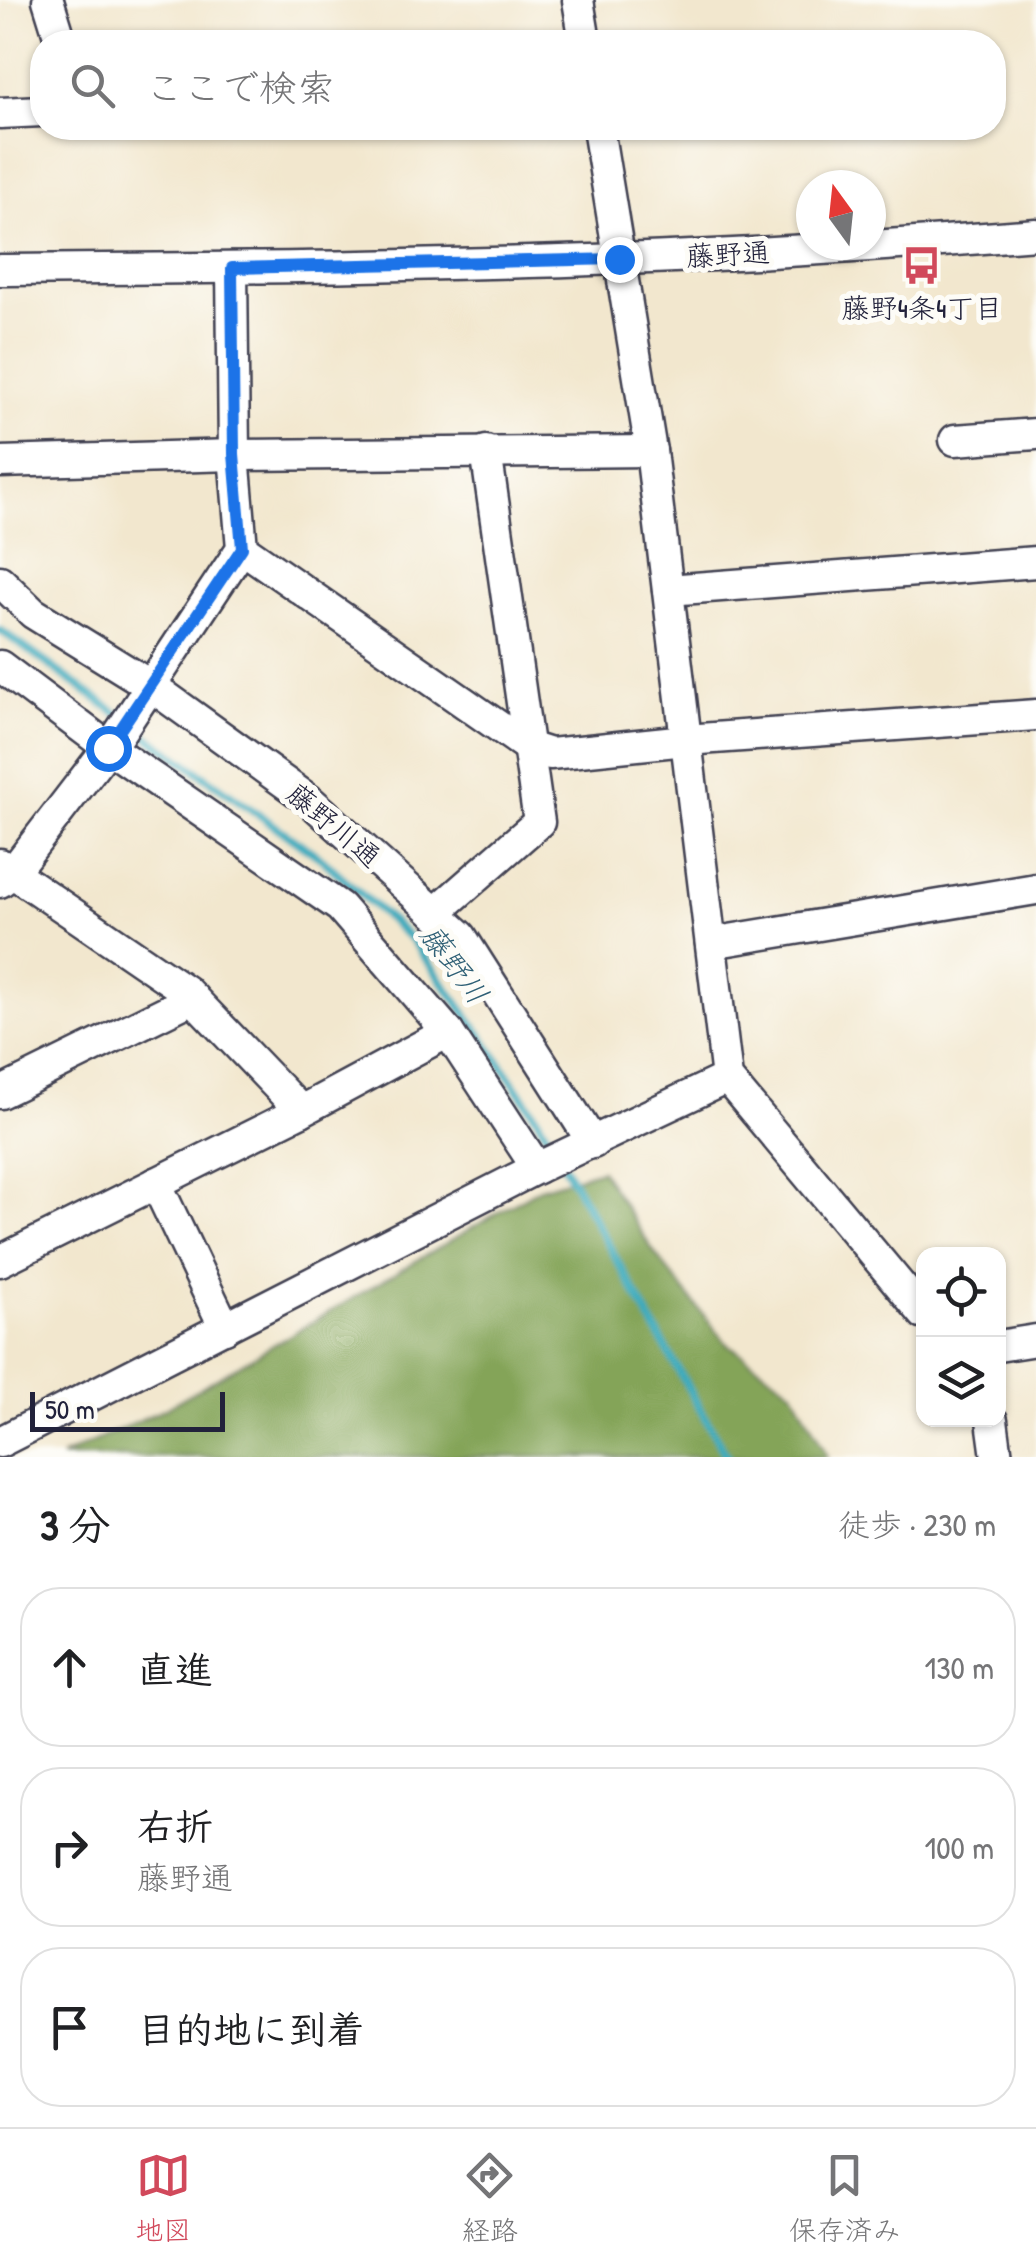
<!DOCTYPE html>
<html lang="ja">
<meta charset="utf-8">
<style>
:root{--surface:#fff;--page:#f6f6f6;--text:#202124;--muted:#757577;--line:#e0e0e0;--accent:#d1495b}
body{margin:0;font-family:"Patrick Hand","Klee One",sans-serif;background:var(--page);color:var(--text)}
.controls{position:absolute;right:30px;bottom:30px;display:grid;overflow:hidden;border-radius:20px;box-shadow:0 2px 8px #0004}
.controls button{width:90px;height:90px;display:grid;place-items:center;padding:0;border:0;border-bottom:2px solid var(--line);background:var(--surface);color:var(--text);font:50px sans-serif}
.compass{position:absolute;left:796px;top:170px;width:90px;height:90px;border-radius:50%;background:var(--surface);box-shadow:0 2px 8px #0004;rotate:345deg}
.scale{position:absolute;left:30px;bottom:25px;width:195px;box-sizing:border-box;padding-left:10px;border:5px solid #22223b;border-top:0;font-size:28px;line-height:35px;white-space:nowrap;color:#22223b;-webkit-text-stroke:8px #fdfcf7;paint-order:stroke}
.stop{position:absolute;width:30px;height:30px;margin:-22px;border:8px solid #1a73e8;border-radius:50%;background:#fff}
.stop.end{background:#1a73e8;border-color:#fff;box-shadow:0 2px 10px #0008}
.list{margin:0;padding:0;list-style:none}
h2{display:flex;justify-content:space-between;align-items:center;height:130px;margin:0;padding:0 40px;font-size:42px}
h2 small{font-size:32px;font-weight:400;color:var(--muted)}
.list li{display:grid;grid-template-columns:65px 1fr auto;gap:30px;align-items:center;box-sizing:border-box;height:160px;margin:0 20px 20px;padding:0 20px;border:2px solid var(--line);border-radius:40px}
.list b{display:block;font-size:38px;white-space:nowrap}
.list p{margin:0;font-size:32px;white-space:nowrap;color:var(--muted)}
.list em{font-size:32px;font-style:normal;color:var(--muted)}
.icon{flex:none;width:55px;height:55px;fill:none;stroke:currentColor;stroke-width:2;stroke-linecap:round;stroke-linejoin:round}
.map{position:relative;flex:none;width:1036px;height:1457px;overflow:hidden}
.search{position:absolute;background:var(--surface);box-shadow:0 2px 8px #0004;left:30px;right:30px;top:30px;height:110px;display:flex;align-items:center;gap:25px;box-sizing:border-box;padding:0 35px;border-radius:40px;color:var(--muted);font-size:38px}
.sheet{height:670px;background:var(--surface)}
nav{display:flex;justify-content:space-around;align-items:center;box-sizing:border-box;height:140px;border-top:2px solid var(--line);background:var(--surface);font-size:28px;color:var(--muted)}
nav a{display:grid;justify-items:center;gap:5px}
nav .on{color:var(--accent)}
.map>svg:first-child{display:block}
</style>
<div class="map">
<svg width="1036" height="1457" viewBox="0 0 1036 1457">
<rect width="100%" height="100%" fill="#fdfcf7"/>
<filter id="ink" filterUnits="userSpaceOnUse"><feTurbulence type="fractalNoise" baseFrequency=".01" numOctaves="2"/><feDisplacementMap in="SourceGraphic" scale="20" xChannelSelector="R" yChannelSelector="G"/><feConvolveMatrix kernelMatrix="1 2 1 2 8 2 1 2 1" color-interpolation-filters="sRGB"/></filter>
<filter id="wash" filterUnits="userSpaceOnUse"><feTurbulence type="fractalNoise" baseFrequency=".0048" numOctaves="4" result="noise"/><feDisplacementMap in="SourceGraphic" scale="40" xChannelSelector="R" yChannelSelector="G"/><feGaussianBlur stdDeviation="2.25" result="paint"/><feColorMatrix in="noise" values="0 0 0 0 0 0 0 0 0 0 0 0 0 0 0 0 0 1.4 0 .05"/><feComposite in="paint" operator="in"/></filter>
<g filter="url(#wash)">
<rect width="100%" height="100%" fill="#f2e7ce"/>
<polygon fill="#84a459" stroke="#53634a" stroke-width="2.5" points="601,1170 656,1255 725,1342 793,1391 828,1457 61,1457 166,1408 540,1188"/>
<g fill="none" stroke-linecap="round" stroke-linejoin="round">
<g stroke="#3eabbd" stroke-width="8">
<polyline points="0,630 122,717"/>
<polyline points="133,726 322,859 412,940 480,1033 538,1119 555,1149"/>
<polyline points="562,1162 727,1457"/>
</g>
</g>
</g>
<g filter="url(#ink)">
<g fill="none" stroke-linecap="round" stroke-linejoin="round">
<defs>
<g id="minor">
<polyline points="48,0 61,42"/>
<polyline points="578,0 585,42"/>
<polyline points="0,113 42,111"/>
<polyline points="598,128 651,451 727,1078 924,1314"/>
<path d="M0,270C207,268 414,267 621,259C759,254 898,245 1036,234"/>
<polyline points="955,440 1036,434"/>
<polyline points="0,462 234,455 651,451"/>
<polyline points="242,548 528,747 550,754 686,740 1036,715"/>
<polyline points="0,581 33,613 151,686 309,800 461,936 593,1143"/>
<polyline points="668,590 1036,562"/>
<polyline points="0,666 109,748 340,907 448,1032 537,1168"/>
<polyline points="0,864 186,991 301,1111"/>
<polyline points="0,882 12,873 118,735 242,548 234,455 232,268"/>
<polyline points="435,913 539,822 486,451"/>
<polyline points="711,943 1036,889"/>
<polyline points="0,1093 193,998"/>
<polyline points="156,1183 225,1328"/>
<polyline points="0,1261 301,1111 448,1032"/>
<polyline points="998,1346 1036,1340"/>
<polyline points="992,1420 997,1457"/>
<polyline points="0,1442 537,1168 727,1078"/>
</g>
</defs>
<use href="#minor" stroke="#414051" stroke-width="35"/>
<use href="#minor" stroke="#fff" stroke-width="30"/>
</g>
</g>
<g fill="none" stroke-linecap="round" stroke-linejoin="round" filter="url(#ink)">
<polyline stroke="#1a73e8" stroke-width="12" points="108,748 242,548 234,454 232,268 619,259"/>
</g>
<defs>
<symbol id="bus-bare" viewBox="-9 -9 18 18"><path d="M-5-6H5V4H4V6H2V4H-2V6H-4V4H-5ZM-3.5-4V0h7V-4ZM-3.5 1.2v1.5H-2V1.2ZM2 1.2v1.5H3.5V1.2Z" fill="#d1495b" stroke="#fdfcf7" stroke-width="2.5" paint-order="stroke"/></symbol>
</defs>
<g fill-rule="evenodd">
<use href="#bus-bare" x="894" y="238" width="55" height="55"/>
</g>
<g text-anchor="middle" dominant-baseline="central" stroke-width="10" stroke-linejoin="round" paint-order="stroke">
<g font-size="28" fill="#22223b" stroke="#fdfcf7">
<text transform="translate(728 254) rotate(-3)">藤野通</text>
<text transform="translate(334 825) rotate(40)">藤野川通</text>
</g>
<g font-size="28" fill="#22223b" stroke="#fdfcf7">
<text x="922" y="308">藤野4条4丁目</text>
</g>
<g font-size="30" font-style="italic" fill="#2f6076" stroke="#fdfcf7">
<text transform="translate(455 964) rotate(53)">藤野川</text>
</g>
</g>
</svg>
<div class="controls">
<button><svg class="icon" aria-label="locate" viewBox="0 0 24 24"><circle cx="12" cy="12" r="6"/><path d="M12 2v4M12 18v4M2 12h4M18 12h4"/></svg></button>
<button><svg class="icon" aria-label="layers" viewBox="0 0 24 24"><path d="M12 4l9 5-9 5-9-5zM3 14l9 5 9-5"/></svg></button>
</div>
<svg class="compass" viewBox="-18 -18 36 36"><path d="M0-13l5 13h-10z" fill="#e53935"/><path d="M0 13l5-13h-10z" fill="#757577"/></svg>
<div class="scale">50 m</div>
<div class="stop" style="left:108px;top:748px"></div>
<div class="stop end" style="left:619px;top:259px"></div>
<div class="search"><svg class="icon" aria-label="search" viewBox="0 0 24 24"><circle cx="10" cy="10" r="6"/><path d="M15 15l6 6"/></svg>ここで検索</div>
</div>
<section class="sheet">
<h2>3 分<small>徒歩 · 230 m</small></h2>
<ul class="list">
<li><svg class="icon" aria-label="ahead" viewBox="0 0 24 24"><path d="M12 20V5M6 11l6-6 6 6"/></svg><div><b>直進</b></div><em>130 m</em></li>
<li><svg class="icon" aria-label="right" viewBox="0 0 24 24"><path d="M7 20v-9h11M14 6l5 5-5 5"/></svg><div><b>右折</b><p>藤野通</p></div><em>100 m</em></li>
<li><svg class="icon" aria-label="arrive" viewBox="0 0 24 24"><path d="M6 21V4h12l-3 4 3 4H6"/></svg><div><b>目的地に到着</b></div></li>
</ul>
</section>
<nav>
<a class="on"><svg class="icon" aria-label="map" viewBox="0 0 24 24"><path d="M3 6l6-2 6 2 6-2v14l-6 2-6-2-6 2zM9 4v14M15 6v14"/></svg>地図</a>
<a><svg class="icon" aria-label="directions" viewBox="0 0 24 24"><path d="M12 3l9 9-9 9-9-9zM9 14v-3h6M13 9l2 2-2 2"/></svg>経路</a>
<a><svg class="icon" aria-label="saved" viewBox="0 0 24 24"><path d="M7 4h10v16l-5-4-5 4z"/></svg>保存済み</a>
</nav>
